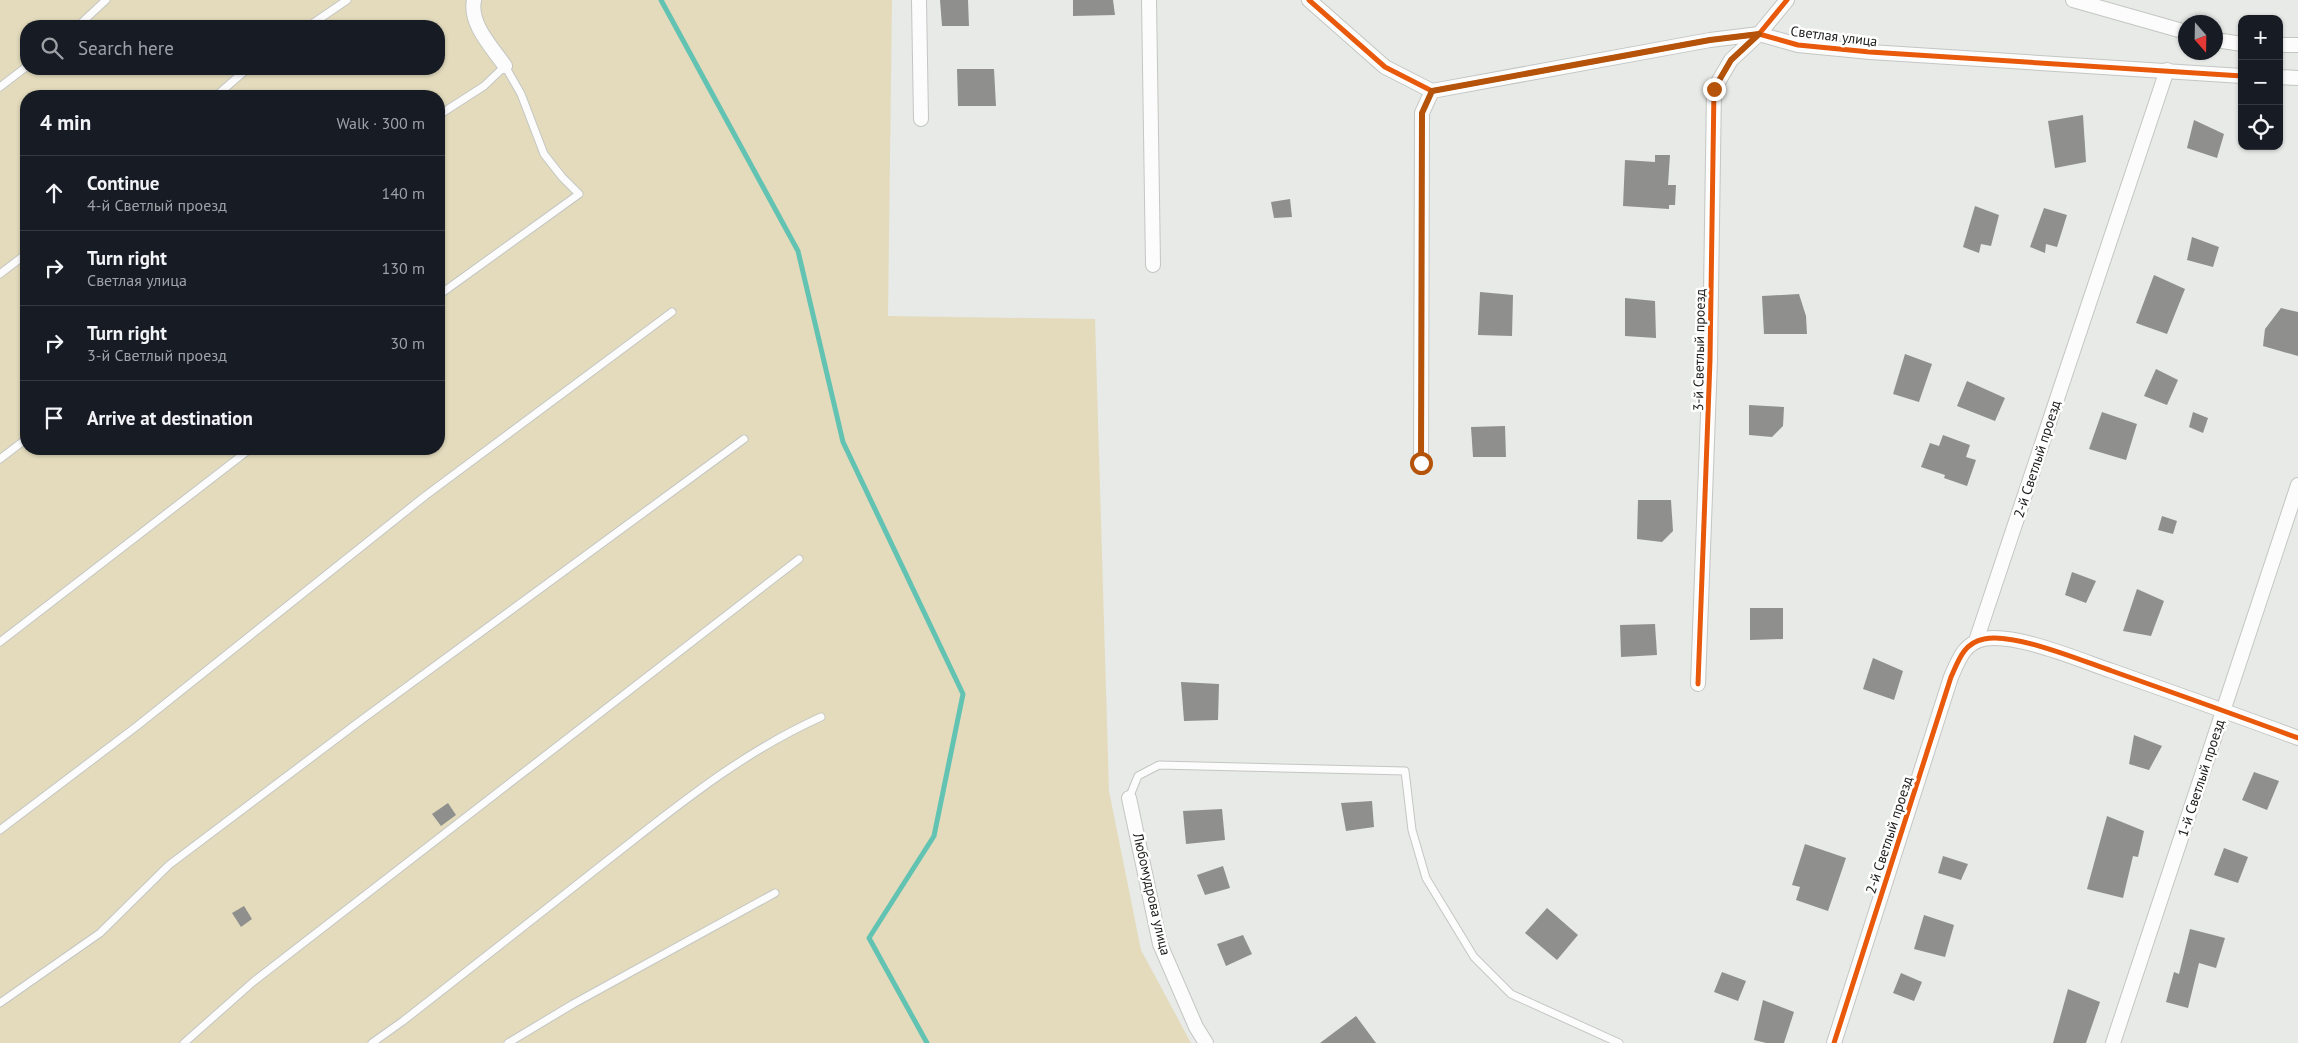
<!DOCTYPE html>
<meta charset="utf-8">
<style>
:root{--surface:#171b24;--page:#20242c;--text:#f1f3f6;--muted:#9ea1a6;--line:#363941}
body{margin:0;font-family:"PT Sans",sans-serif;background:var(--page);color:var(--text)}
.controls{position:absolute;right:15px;top:15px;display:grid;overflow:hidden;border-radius:10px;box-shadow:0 1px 4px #0004}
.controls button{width:45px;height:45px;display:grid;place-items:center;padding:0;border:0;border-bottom:1px solid var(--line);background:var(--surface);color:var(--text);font:25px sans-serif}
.compass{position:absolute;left:2178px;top:15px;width:45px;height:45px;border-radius:50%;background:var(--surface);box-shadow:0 1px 4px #0004;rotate:160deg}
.stop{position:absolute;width:15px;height:15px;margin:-11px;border:4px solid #b45309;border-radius:50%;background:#fff}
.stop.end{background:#b45309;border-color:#fff;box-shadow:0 1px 5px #0008}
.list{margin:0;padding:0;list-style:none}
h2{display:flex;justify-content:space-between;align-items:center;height:65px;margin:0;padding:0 20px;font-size:21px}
h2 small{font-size:16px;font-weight:400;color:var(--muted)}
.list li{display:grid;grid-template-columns:32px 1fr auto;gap:15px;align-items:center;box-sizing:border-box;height:75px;padding:0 20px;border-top:1px solid var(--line)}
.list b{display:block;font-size:19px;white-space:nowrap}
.list p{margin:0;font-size:16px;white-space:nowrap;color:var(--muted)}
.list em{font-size:16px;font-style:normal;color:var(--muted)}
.icon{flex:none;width:28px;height:28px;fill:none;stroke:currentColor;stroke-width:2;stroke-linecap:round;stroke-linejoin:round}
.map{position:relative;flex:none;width:2298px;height:1043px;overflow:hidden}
.search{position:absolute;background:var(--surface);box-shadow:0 1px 4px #0004;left:20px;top:20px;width:425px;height:55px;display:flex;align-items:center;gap:12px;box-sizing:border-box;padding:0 18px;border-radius:20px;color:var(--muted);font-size:19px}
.panel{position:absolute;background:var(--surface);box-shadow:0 1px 4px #0004;left:20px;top:90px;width:425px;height:365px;border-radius:20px}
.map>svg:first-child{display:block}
</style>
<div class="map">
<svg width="2298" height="1043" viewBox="0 0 2298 1043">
<rect width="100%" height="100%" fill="#e7eae6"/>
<path fill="#e3dbbc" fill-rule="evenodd" d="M0,0H892L888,316L1095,319L1109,791L1141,950L1191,1043H0ZM26,26H439V69H26ZM26,96H439V449H26Z"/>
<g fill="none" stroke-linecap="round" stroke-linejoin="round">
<polyline stroke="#63c3b2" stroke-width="5" points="661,0 798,251 843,442 963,694 934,836 869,938 927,1043"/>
</g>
<g fill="#8f908d">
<polygon points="940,0 968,0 969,26 942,26"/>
<polygon points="1073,0 1113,0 1115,15 1073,16"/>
<polygon points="957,69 994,69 996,106 958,106"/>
<polygon points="2083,115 2086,162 2055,168 2048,121"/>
<polygon points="2194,120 2224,134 2217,158 2187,148"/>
<polygon points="1655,155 1670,155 1668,185 1676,185 1675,205 1669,205 1669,209 1623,206 1625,160 1655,162"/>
<polygon points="1290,199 1292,217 1274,218 1271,202"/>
<polygon points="1975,206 1999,215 1991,246 1981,244 1979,253 1963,247"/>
<polygon points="2044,208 2067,215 2057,247 2046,244 2045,253 2030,247"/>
<polygon points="2192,237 2219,247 2213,267 2187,260"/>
<polygon points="2154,275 2185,289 2167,334 2136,323"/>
<polygon points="1480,292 1513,295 1512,336 1478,335"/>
<polygon points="1799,294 1806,316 1807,334 1764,334 1762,296"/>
<polygon points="1625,298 1655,301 1656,338 1625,336"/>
<polygon points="2281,308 2298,312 2298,356 2263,346 2265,329"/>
<polygon points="1905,354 1932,364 1919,402 1893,394"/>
<polygon points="2156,369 2178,380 2167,405 2144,396"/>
<polygon points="1967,381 2005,398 1995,421 1957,406"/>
<polygon points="1749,405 1784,407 1783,426 1772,437 1749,435"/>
<polygon points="2102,412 2137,424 2126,460 2089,449"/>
<polygon points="2193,412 2208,418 2203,433 2189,427"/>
<polygon points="1505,426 1506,457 1473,457 1471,427"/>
<polygon points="1943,435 1970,445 1966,457 1976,460 1967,486 1944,478 1945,475 1921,467 1930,443 1939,446"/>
<polygon points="1638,500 1671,500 1673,531 1662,542 1637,539"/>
<polygon points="2162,516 2177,521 2173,534 2158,530"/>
<polygon points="2072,572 2096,581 2086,603 2065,595"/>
<polygon points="2137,589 2164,601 2151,636 2123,631"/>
<polygon points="1750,608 1783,608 1783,639 1750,640"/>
<polygon points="1655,624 1657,655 1621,657 1620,625"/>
<polygon points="1873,658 1903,671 1894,700 1863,689"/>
<polygon points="1181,682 1219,684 1218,720 1184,721"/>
<polygon points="2134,735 2162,746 2149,770 2129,764"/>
<polygon points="2254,772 2279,781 2267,810 2242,800"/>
<polygon points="1372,801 1374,827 1346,831 1341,803"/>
<polygon points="448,803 456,815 441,826 432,814"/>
<polygon points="1222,809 1225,840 1186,844 1183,811"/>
<polygon points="2107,816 2144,831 2138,857 2133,856 2123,898 2087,889"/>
<polygon points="1805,844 1846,858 1828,911 1796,900 1800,887 1792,885"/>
<polygon points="2224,848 2248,857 2238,883 2214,875"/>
<polygon points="1943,856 1968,864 1961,880 1938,873"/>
<polygon points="1223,866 1230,888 1205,895 1197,875"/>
<polygon points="244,906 252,919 241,927 232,913"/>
<polygon points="1547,908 1578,935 1557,960 1525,933"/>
<polygon points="1924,915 1954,925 1945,957 1914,949"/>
<polygon points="2190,929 2225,938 2216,968 2199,963 2188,1008 2166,1002 2174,972 2179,974"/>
<polygon points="1243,935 1252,954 1226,966 1217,944"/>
<polygon points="1722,972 1746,981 1738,1001 1714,992"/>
<polygon points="1901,973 1922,982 1914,1001 1893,993"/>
<polygon points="2068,989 2100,1002 2086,1043 2053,1043"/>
<polygon points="1763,1000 1794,1012 1784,1043 1766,1043 1754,1040"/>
<polygon points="1356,1016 1376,1043 1320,1043"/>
</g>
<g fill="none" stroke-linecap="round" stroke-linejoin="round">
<defs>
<g id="lane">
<polyline points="78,26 106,0"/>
<polyline points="309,26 347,0"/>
<polyline points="0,87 26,67"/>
<polyline points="216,96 247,69"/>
<polyline points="439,115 484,86 505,66 521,94 544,154 562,177 579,194 439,295"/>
<polyline points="0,274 26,254"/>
<polyline points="0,459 26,439"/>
<polyline points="0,642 250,449"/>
<polyline points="1129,798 1138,776 1159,765 1405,771 1412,830 1426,878 1474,957 1511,994 1619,1043"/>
<polyline points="0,830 137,726 425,496 672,312"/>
<polyline points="0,1003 100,933 169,865 360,721 744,439"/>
<polyline points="184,1043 253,982 799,559"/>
<path d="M372,1043L403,1021C472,967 540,914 608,860C677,806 741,753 821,717"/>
<polyline points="508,1043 573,1004 775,893"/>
</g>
<g id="street">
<path d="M474,0C469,24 492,47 505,66"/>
<polyline points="919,0 921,119"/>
<polyline points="1149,0 1153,265"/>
<polyline points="1309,0 1385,67 1432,91 1710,40 1759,34 1798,45 1870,52 2242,76"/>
<polyline points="2073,0 2186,32"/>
<polyline points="2216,40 2242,44"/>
<polyline points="2279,45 2298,45"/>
<polyline points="2279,77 2298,78"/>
<polyline points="1421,463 1422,113 1432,91"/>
<polyline points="1976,641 2167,70"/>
<polyline points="1698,684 1710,360 1714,89 1731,60 1759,34 1787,0"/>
<polyline points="1129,798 1160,944 1196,1027 1206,1043"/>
<path d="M1834,1043L1951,677C1959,659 1964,643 1984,639C2014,632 2082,661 2112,671C2174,693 2236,715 2298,738"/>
<polyline points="2113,1043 2298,485"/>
</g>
</defs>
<use href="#lane" stroke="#c4c6c3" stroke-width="9"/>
<use href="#street" stroke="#c4c6c3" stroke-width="16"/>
<use href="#lane" stroke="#fbfcfb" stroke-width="7"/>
<use href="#street" stroke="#fbfcfb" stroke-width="14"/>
<defs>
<g id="cycleway">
<polyline points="1309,0 1385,67 1432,91 1710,40 1759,34 1798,45 1870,52 2242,76"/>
<polyline points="1698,684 1710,360 1714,89 1731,60 1759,34 1787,0"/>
<path d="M1834,1043L1951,677C1959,659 1964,643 1984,639C2014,632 2082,661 2112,671C2174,693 2236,715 2298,738"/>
</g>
</defs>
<use href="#cycleway" stroke="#fff" stroke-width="8"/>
<use href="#cycleway" stroke="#e8590c" stroke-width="5"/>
</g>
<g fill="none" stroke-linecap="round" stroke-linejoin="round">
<polyline stroke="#b45309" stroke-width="6" points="1421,463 1422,113 1432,91 1710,40 1759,34 1731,60 1714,89"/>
</g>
<g text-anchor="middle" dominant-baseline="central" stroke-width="5" stroke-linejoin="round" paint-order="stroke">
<g font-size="14" fill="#191b18" stroke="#fff">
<text transform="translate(1834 36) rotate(7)">Светлая улица</text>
<text transform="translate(1699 350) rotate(-89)">3-й Светлый проезд</text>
<text transform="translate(2037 459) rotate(-72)">2-й Светлый проезд</text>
<text transform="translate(2201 778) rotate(-72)">1-й Светлый проезд</text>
<text transform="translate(1889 835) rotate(-72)">2-й Светлый проезд</text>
<text transform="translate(1152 894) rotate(77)">Любомудрова улица</text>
</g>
</g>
</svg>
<div class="controls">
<button>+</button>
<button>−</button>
<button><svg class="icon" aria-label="locate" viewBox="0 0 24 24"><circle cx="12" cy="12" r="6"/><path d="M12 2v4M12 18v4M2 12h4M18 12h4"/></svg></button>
</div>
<svg class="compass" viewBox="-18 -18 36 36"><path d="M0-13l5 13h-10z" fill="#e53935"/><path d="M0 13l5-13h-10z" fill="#9ea1a6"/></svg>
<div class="stop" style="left:1421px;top:463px"></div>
<div class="stop end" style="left:1714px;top:89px"></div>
<div class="search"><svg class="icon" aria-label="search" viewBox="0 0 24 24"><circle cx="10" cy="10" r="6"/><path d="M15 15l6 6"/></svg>Search here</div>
<section class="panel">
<h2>4 min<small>Walk · 300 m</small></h2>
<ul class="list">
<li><svg class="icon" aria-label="ahead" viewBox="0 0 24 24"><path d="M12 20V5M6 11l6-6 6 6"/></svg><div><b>Continue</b><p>4-й Светлый проезд</p></div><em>140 m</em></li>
<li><svg class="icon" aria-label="right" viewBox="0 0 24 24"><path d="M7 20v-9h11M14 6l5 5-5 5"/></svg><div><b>Turn right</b><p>Светлая улица</p></div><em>130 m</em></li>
<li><svg class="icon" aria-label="right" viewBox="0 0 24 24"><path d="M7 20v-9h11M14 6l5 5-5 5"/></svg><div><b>Turn right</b><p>3-й Светлый проезд</p></div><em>30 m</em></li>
<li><svg class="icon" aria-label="arrive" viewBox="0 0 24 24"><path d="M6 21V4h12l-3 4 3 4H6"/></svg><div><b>Arrive at destination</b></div></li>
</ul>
</section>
</div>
